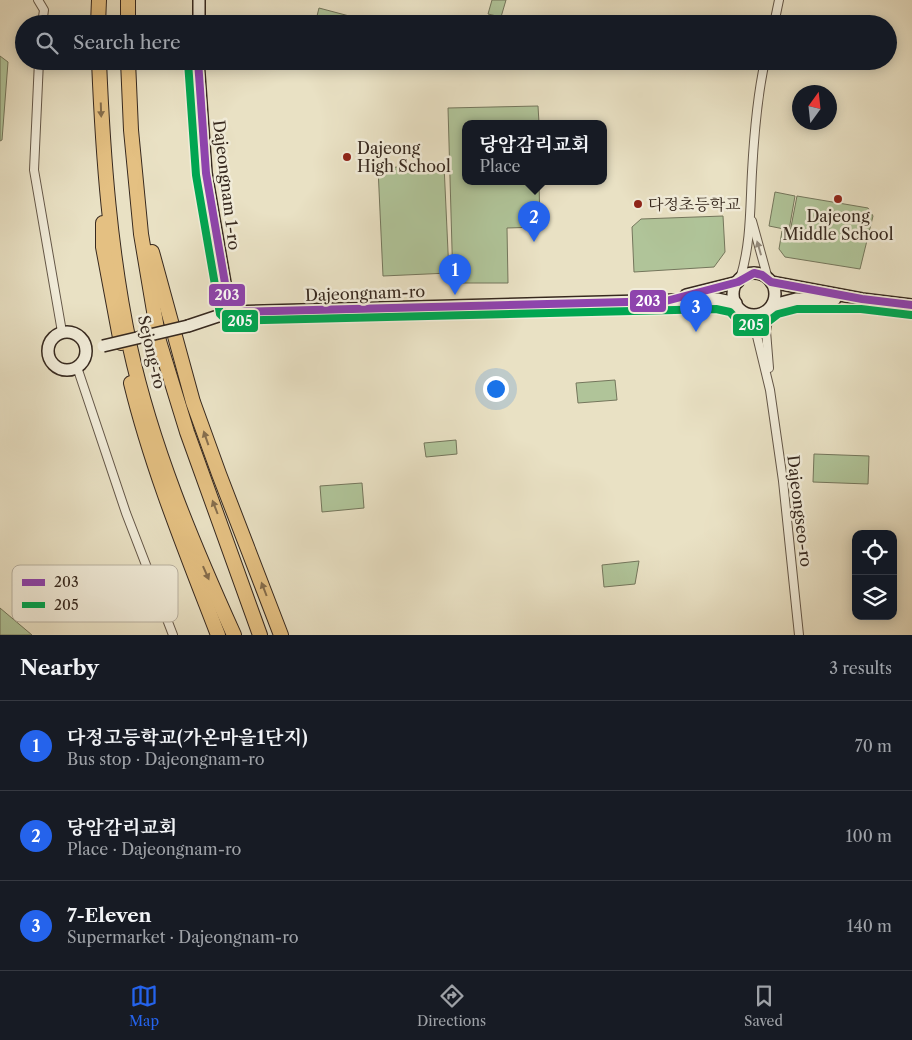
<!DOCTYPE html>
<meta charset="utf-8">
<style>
:root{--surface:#171b24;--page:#20242c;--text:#f1f3f6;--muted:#9ea1a6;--line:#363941;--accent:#2563eb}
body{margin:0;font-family:"Libre Caslon Text","Noto Serif KR",serif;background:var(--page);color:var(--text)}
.controls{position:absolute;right:15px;bottom:15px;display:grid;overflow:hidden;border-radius:10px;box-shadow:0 2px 12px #0003}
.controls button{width:45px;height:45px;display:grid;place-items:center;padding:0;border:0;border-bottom:1px solid var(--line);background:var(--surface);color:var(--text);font:25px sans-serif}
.compass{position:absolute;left:792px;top:85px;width:45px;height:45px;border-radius:50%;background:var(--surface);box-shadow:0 2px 12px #0003;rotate:15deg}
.you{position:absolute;left:495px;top:388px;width:18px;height:18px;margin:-12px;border:4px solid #fff;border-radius:50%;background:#1a73e8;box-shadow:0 0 0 8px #1a73e833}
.badge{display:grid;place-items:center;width:32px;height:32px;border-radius:50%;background:var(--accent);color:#fff;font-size:16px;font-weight:700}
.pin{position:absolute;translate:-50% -41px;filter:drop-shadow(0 1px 2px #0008)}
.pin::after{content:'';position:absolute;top:26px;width:18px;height:15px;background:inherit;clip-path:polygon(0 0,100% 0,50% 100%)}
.popup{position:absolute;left:462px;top:120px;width:145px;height:65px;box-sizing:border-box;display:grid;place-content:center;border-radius:10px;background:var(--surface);filter:drop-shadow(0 1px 4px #0005);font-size:16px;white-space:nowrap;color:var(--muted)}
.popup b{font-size:19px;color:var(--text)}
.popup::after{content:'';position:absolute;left:50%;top:100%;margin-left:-10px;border:10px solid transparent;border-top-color:var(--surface)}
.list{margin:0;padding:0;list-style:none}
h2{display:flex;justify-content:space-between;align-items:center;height:65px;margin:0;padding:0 20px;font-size:21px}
h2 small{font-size:16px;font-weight:400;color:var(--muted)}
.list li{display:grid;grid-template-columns:32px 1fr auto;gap:15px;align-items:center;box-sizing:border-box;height:90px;padding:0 20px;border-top:1px solid var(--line)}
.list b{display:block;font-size:19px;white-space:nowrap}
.list p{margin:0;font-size:16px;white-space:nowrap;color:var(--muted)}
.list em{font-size:16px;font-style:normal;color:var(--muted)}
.icon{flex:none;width:28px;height:28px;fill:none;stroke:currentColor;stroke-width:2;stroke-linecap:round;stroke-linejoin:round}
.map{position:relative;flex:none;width:912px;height:635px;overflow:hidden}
.search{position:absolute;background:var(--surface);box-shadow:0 2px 12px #0003;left:15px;right:15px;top:15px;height:55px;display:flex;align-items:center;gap:12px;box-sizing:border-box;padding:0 18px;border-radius:28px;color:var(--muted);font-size:19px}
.sheet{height:335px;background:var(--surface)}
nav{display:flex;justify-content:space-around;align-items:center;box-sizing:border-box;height:70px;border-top:1px solid var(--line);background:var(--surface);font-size:14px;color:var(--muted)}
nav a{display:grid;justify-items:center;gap:2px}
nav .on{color:var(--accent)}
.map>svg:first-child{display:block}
</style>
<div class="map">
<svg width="912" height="635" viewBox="0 0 912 635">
<rect width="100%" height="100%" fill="#e9e1c4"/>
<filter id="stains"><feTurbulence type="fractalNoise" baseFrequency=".004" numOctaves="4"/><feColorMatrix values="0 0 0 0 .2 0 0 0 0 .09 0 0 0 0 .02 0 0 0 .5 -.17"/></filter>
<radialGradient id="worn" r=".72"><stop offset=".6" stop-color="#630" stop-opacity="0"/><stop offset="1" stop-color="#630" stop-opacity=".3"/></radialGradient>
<g fill="#b0c499" stroke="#74765c">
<polygon points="492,0 506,0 501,17 488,14"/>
<polygon points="319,8 353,17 352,24 315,24"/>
<polygon points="0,56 8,62 2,140 0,141"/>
<polygon points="538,106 539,123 465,123 465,181 539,181 540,227 507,228 508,283 453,283 448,108"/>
<polygon points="444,165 449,273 383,276 378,168"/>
<polygon points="775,192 795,196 789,230 769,226"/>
<polygon points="797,196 868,208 873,216 860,269 785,257 779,249 782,231 790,232"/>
<polygon points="723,216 725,252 714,267 634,272 632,227 641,219"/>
<polygon points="615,380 617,400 578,403 576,383"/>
<polygon points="456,440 457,454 426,457 424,443"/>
<polygon points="814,454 869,456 868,484 813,482"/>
<polygon points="362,483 364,508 322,512 320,486"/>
<polygon points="639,561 635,584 604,587 602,565"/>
<polygon points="0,608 32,635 0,635"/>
</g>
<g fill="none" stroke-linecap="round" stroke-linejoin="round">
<defs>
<g id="street">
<polyline points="38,0 44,10 42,24"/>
<polyline points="774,24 779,0"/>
<polyline points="39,61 34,170 62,332"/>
<polyline points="752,221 768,279"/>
<path d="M740,279C751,244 750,208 752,172C754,135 757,97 765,61"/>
<polyline points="743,312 756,332 770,390 783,481 799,635"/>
<polyline points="77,367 126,513 173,635"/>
<polyline points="769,368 766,331 770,309"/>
</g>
<g id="secondary">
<polyline points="199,24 199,0"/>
<polyline points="198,61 206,173 230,312"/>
<circle cx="754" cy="294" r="21"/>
<polyline points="771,282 862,299 912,305"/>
<polyline points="686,295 738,282"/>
<polyline points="773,305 796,299 835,299"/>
<polyline points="188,326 230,312 717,299 736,303"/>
<circle cx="67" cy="351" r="19"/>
</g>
<g id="highway">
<polyline points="98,24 99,0"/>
<polyline points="128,24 128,0"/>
<path d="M99,61C103,157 110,253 130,347C152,447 192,542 234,635"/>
<polyline points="128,61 131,130 141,234 159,341 187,432 260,635"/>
<polyline points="103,223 103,247 121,343"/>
<polyline points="152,252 193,402 219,474 281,635"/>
<path d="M131,383C152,469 186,552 218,635"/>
</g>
</defs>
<use href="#street" stroke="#645748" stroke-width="10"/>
<use href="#secondary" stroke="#37291f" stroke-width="14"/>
<use href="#highway" stroke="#37291f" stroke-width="16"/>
<use href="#street" stroke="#f1ecd9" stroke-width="8"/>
<use href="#secondary" stroke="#f1ecd9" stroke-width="11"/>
<use href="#highway" stroke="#e4c082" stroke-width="14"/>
<defs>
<polyline id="secondary-bridge" points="103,346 188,326"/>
</defs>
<use href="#secondary-bridge" stroke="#37291f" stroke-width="14" stroke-linecap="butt"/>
<use href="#secondary-bridge" stroke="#f1ecd9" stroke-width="11"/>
<defs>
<polyline id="bus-1" points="198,61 206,173 230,312 666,301 738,282 754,273 762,275 771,282 862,299 912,305"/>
<polyline id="bus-2" points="188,62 196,175 220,314 227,321 716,309 730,312 738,321 752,325 765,324 778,314 797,309 861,309 911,315"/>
</defs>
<use href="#bus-1" stroke="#f1ecd9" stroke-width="11"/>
<use href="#bus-2" stroke="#f1ecd9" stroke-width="11"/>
<use href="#bus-1" stroke="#8e44ad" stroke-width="8"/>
<use href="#bus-2" stroke="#00a651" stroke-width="8"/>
</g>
<defs><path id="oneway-solid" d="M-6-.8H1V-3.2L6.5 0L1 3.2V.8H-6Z" transform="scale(1.25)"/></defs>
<g fill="#856d4c">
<use href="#oneway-solid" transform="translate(101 110) rotate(88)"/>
<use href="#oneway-solid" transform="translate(206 438) rotate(-109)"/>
<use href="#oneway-solid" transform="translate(215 507) rotate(-111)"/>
<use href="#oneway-solid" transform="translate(206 573) rotate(66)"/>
<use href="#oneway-solid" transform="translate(264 589) rotate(-111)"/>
</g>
<use fill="#948a7c" href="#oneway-solid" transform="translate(759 248) rotate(-106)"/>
<g fill="#8f2418" stroke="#f1ecd9" stroke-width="2">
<circle cx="347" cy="157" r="5"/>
<circle cx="838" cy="199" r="5"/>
<circle cx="638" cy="204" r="5"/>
</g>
<g text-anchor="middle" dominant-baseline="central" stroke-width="5" stroke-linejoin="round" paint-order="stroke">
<g font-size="16" fill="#37291f" stroke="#f1ecd9" text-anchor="start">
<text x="357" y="148">Dajeong<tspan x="357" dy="18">High School</tspan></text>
<text x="648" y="204">다정초등학교</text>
<text x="838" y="216" text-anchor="middle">Dajeong<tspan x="838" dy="18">Middle School</tspan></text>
</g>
<g font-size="16" fill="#37291f" stroke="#f1ecd9">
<text transform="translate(227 185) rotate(83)">Dajeongnam 1-ro</text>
<text transform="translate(365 293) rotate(-2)">Dajeongnam-ro</text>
<text transform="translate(152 352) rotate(77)">Sejong-ro</text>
<text transform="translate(800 511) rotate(83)">Dajeongseo-ro</text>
</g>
</g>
<rect x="12" y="565" width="166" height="57" rx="8" fill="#f1ecd9" stroke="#b9b2a1" stroke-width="1"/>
<rect x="22" y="579" width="23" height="7" fill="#8e44ad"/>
<rect x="22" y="602" width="23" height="6" fill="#00a651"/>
<g font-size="14" fill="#37291f">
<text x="54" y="587">203</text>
<text x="54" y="610">205</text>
</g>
<g stroke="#f1ecd9" stroke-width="2">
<rect x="208" y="283" width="38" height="24" rx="5" fill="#8e44ad"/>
<rect x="629" y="289" width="38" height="24" rx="5" fill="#8e44ad"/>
<rect x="221" y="309" width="38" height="24" rx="5" fill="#00a651"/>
<rect x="732" y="313" width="38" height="24" rx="5" fill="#00a651"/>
</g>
<g font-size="14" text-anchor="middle" font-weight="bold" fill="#fff">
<text x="227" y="300">203</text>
<text x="648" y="306">203</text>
<text x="240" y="326">205</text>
<text x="751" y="330">205</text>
</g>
<rect width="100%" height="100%" filter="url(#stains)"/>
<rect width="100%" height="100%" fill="url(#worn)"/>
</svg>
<div class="controls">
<button><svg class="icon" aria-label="locate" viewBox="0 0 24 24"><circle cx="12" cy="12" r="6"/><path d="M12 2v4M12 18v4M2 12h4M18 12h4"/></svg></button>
<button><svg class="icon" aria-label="layers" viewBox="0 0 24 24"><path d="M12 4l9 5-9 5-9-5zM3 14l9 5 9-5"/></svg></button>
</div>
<svg class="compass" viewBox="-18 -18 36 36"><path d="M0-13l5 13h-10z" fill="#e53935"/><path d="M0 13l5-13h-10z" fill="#9ea1a6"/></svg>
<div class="you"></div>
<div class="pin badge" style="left:455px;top:295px">1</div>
<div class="pin badge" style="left:534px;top:242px">2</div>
<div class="popup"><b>당암감리교회</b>Place</div>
<div class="pin badge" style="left:696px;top:332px">3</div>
<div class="search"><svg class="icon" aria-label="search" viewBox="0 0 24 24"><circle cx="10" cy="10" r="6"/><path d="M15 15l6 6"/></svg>Search here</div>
</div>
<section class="sheet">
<h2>Nearby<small>3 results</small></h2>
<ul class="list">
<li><span class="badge">1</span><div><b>다정고등학교(가온마을1단지)</b><p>Bus stop · Dajeongnam-ro</p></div><em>70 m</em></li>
<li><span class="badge">2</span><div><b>당암감리교회</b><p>Place · Dajeongnam-ro</p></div><em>100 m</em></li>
<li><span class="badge">3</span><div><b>7-Eleven</b><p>Supermarket · Dajeongnam-ro</p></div><em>140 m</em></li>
</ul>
</section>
<nav>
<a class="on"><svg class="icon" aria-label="map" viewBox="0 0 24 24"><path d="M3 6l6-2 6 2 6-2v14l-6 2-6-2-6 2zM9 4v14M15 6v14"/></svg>Map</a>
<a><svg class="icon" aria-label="directions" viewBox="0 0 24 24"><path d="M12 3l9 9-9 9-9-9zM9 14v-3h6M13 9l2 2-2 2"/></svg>Directions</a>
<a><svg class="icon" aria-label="saved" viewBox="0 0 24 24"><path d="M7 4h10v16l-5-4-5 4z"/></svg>Saved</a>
</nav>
